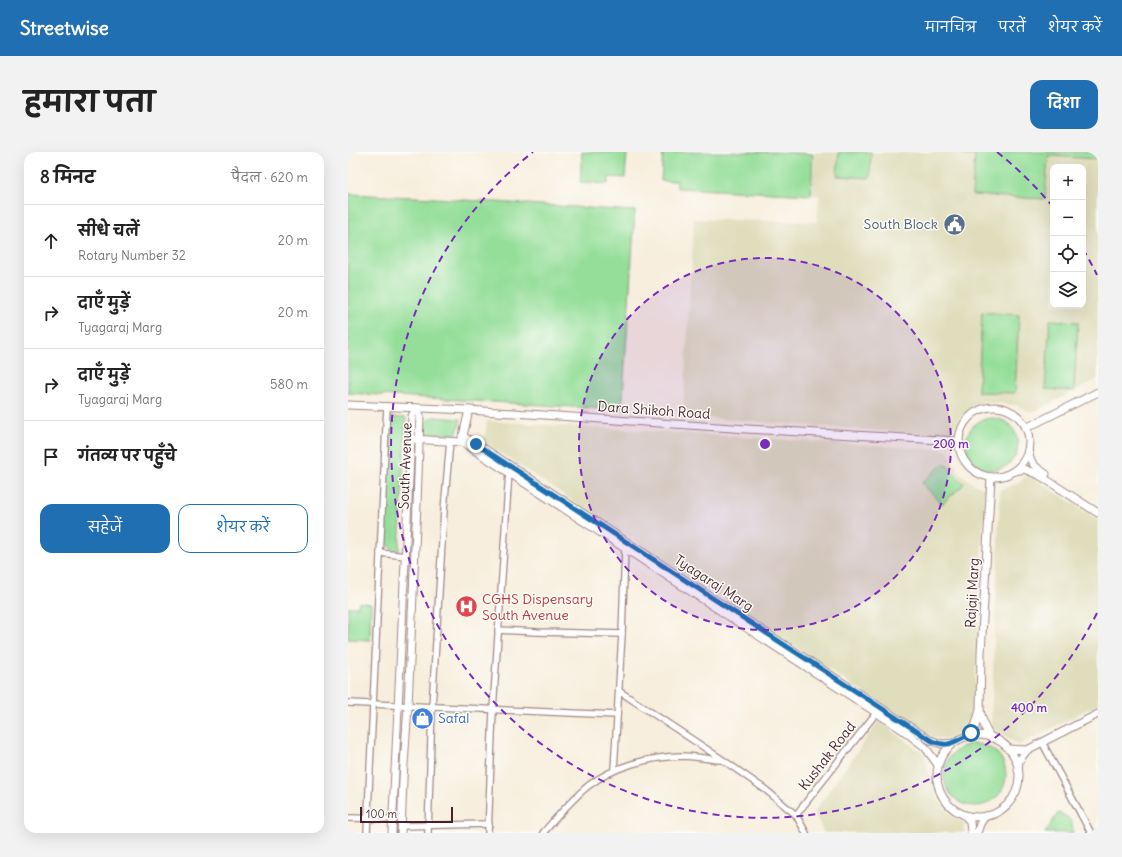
<!DOCTYPE html>
<html lang="hi">
<meta charset="utf-8">
<style>
:root{--surface:#fff;--page:#f2f2f2;--text:#222;--muted:#767676;--line:#e0e0e0;--accent:#1f6fb2}
body{margin:0;font-family:Delius,"Playpen Sans Deva",sans-serif;background:var(--page);color:var(--text)}
.controls{position:absolute;right:12px;top:12px;display:grid;overflow:hidden;border-radius:8px;box-shadow:0 4px 16px #0002}
.controls button{width:36px;height:36px;display:grid;place-items:center;padding:0;border:0;border-bottom:1px solid var(--line);background:var(--surface);color:var(--text);font:20px sans-serif}
.scale{position:absolute;left:12px;bottom:10px;width:93px;box-sizing:border-box;padding-left:4px;border:2px solid #4a1f2b;border-top:0;font-size:11px;line-height:14px;white-space:nowrap;color:#4a1f2b;-webkit-text-stroke:3px #fdfcf7;paint-order:stroke}
.stop{position:absolute;width:12px;height:12px;margin:-9px;border:3px solid #1f6fb2;border-radius:50%;background:#fff}
.stop.end{background:#1f6fb2;border-color:#fff;box-shadow:0 1px 4px #0008}
.list{margin:0;padding:0;list-style:none}
h2{display:flex;justify-content:space-between;align-items:center;height:52px;margin:0;padding:0 16px;font-size:17px}
h2 small{font-size:13px;font-weight:400;color:var(--muted)}
.list li{display:grid;grid-template-columns:26px 1fr auto;gap:12px;align-items:center;box-sizing:border-box;height:72px;padding:0 16px;border-top:1px solid var(--line)}
.list b{display:block;font-size:15px;white-space:nowrap}
.list p{margin:0;font-size:13px;white-space:nowrap;color:var(--muted)}
.list em{font-size:13px;font-style:normal;color:var(--muted)}
.actions{display:flex;gap:8px;padding:12px 16px}
.actions a{flex:1;padding:9px 0;border:1px solid var(--accent);border-radius:12px;text-align:center;font-size:14px;color:var(--accent)}
.actions .main{background:var(--accent);color:#fff}
.icon{flex:none;width:22px;height:22px;fill:none;stroke:currentColor;stroke-width:2;stroke-linecap:round;stroke-linejoin:round}
.map{position:relative;flex:none;width:750px;height:681px;overflow:hidden;border-radius:12px}
header{display:flex;align-items:center;gap:24px;box-sizing:border-box;height:56px;padding:0 20px;background:var(--accent);color:#fff}
header strong{font-size:19px}
nav{display:flex;gap:22px;margin-inline-start:auto;font-size:14px}
.intro{display:flex;align-items:center;justify-content:space-between;box-sizing:border-box;height:96px;padding:0 24px}
h1{margin:0;font-size:28px}
.button{padding:10px 18px;border-radius:12px;background:var(--accent);color:#fff;font-size:14px;font-weight:700}
main{display:flex;gap:24px;padding:0 24px}
aside{flex:1;background:var(--surface);border-radius:12px;box-shadow:0 4px 16px #0002}
.map>svg:first-child{display:block}
</style>
<header>
<strong>Streetwise</strong>
<nav><a>मानचित्र</a><a>परतें</a><a>शेयर करें</a></nav>
</header>
<div class="intro"><h1>हमारा पता</h1><a class="button">दिशा</a></div>
<main>
<aside>
<h2>8 मिनट<small>पैदल · 620 m</small></h2>
<ul class="list">
<li><svg class="icon" aria-label="ahead" viewBox="0 0 24 24"><path d="M12 20V5M6 11l6-6 6 6"/></svg><div><b>सीधे चलें</b><p>Rotary Number 32</p></div><em>20 m</em></li>
<li><svg class="icon" aria-label="right" viewBox="0 0 24 24"><path d="M7 20v-9h11M14 6l5 5-5 5"/></svg><div><b>दाएँ मुड़ें</b><p>Tyagaraj Marg</p></div><em>20 m</em></li>
<li><svg class="icon" aria-label="right" viewBox="0 0 24 24"><path d="M7 20v-9h11M14 6l5 5-5 5"/></svg><div><b>दाएँ मुड़ें</b><p>Tyagaraj Marg</p></div><em>580 m</em></li>
<li><svg class="icon" aria-label="arrive" viewBox="0 0 24 24"><path d="M6 21V4h12l-3 4 3 4H6"/></svg><div><b>गंतव्य पर पहुँचे</b></div></li>
</ul>
<div class="actions"><a class="main">सहेजें</a><a>शेयर करें</a></div>
</aside>
<div class="map">
<svg width="750" height="681" viewBox="0 0 750 681">
<rect width="100%" height="100%" fill="#fdfcf7"/>
<filter id="ink" filterUnits="userSpaceOnUse"><feTurbulence type="fractalNoise" baseFrequency=".025" numOctaves="2"/><feDisplacementMap in="SourceGraphic" scale="8" xChannelSelector="R" yChannelSelector="G"/><feConvolveMatrix kernelMatrix="1 2 1 2 8 2 1 2 1" color-interpolation-filters="sRGB"/></filter>
<filter id="wash" filterUnits="userSpaceOnUse"><feTurbulence type="fractalNoise" baseFrequency=".012" numOctaves="4" result="noise"/><feDisplacementMap in="SourceGraphic" scale="16" xChannelSelector="R" yChannelSelector="G"/><feGaussianBlur stdDeviation="0.9" result="paint"/><feColorMatrix in="noise" values="0 0 0 0 0 0 0 0 0 0 0 0 0 0 0 0 0 1.4 0 .05"/><feComposite in="paint" operator="in"/></filter>
<g filter="url(#wash)">
<rect width="100%" height="100%" fill="#f7eedd"/>
<g fill="#dfddbb" fill-rule="evenodd">
<path d="M467,0H750V227L684,261L668,253L634,250L614,264L600,284L335,264L346,67L469,70L471,44L464,42ZM705,15H735V153H705Z"/>
<polygon points="139,269 600,298 605,311 614,323 625,332 637,337 625,571 605,586 585,586 136,290"/>
<polygon points="680,322 750,368 750,552 671,593 643,574 652,338 670,331"/>
<polygon points="531,569 576,602 582,627 590,648 606,666 617,671 616,681 476,681 466,660"/>
</g>
<g fill="#94de99" stroke="#6f7e62">
<polygon points="234,0 279,0 277,26 261,25 260,32 232,30"/>
<polygon points="315,0 428,0 465,2 463,43 329,36 329,29 313,29"/>
<polygon points="491,0 523,0 522,26 489,24"/>
<polygon points="616,0 750,0 750,7 700,4 697,47 624,43 627,3 616,3"/>
<polygon points="0,42 86,46 287,59 274,258 0,241"/>
<polygon points="634,160 671,163 667,241 630,240"/>
<polygon points="702,168 730,170 726,239 697,237"/>
<polygon points="42,265 58,266 51,400 42,396 40,392 37,390 36,386 40,298"/>
<path d="M85,265L113,267L109,281L105,282L78,281C74,274 78,268 85,265Z"/>
<circle cx="644" cy="292" r="26"/>
<polygon points="596,311 616,332 594,352 574,331"/>
<polygon points="11,450 23,452 22,488 0,487 0,455 10,455"/>
<circle cx="627" cy="623" r="31"/>
<path d="M710,661C721,664 725,669 725,681H697Z"/>
</g>
</g>
<g filter="url(#ink)">
<g fill="none" stroke-linecap="round" stroke-linejoin="round">
<defs>
<g id="minor">
<polyline points="32,401 58,404"/>
<polyline points="150,478 189,480 274,482"/>
<polyline points="271,539 375,608 418,638 448,663 458,681"/>
<polyline points="0,551 269,563"/>
<polyline points="694,590 743,681"/>
<polyline points="266,618 274,482 277,396"/>
<polyline points="448,663 529,560"/>
<polyline points="0,666 44,667"/>
<polyline points="53,674 141,672"/>
<polyline points="19,681 39,254"/>
<polyline points="80,681 84,555 96,358 102,289"/>
<polyline points="140,681 145,558 161,320"/>
<path d="M195,681C209,665 223,648 240,634C266,614 301,605 333,604C346,604 360,607 373,608"/>
</g>
<g id="tertiary">
<polyline points="114,284 129,292 582,588 594,592 605,591"/>
<polyline points="63,287 114,290 555,578 577,595 590,613"/>
<polyline points="114,288 121,258"/>
<polyline points="660,597 679,598"/>
<polyline points="670,618 671,609 679,598 750,562"/>
</g>
<g id="secondary">
<polyline points="0,253 121,258 399,277 610,289"/>
<circle cx="646" cy="290" r="35"/>
<polyline points="678,276 750,240"/>
<path d="M680,298C683,313 686,314 698,322"/>
<polyline points="667,319 676,317 691,323 750,361"/>
<polyline points="632,559 637,576 643,586"/>
<circle cx="630" cy="624" r="41"/>
<polyline points="618,585 627,575 632,558 633,501 643,325"/>
<polyline points="617,664 622,669 623,681"/>
<polyline points="44,681 64,264 68,256 71,260 72,264 69,352 60,554 55,627 53,681"/>
<polyline points="629,681 632,672 637,664"/>
</g>
</defs>
<use href="#minor" stroke="#a08684" stroke-width="8"/>
<use href="#tertiary" stroke="#a08684" stroke-width="9"/>
<use href="#secondary" stroke="#a08684" stroke-width="9"/>
<use href="#minor" stroke="#fff" stroke-width="5.5"/>
<use href="#tertiary" stroke="#fff" stroke-width="7"/>
<use href="#secondary" stroke="#fff" stroke-width="7"/>
</g>
</g>
<g fill="none" stroke-linecap="round" stroke-linejoin="round" filter="url(#ink)">
<path stroke="#1f6fb2" stroke-width="5" d="M128,292L584,589C597,594 601,593 612,587C617,585 619,584 623,581"/>
</g>
<circle cx="417" cy="292" r="186" fill="#7b2cbf" fill-opacity=".12"/>
<g fill="none" stroke="#7b2cbf" stroke-width="2" stroke-dasharray="7 5">
<circle cx="417" cy="292" r="186"/>
<path d="M749 461A373 373 0 1 1 185 0M649 0A373 373 0 0 1 705 55M735 97A373 373 0 0 1 749 123"/>
</g>
<defs>
<symbol id="civic-disc" viewBox="-11 -11 22 22"><circle r="9.5" fill="#5c6f8a" stroke="#fdfcf7"/><path d="M-.6-6.5H3V-4.5H.6V-3L4-1V1h2V6H-6V1h2V-1L-.6-3ZM-1.2 2.5V6h2.4V2.5Z" fill="#fff"/></symbol>
<symbol id="hospital-disc" viewBox="-11 -11 22 22"><circle r="9.5" fill="#e0444e" stroke="#fdfcf7"/><path d="M-5-5h3v3.5h4V-5h3V5h-3V1.5h-4V5h-3Z" fill="#fff"/></symbol>
<symbol id="shop-disc" viewBox="-11 -11 22 22"><circle r="9.5" fill="#3f7fe0" stroke="#fdfcf7"/><path d="M-5-2.5h2.3a2.7 3.5 0 0 1 5.4 0H5L5.5 6h-11ZM-1.5-2.5h3a1.5 2.3 0 0 0-3 0Z" fill="#fff"/></symbol>
</defs>
<g fill-rule="evenodd">
<use href="#civic-disc" x="594" y="60" width="25" height="25"/>
<use href="#hospital-disc" x="106" y="442" width="25" height="25"/>
<use href="#shop-disc" x="62" y="554" width="25" height="25"/>
</g>
<g text-anchor="middle" dominant-baseline="central" stroke-width="3" stroke-linejoin="round" paint-order="stroke">
<g font-size="14" fill="#4e5e75" stroke="#fdfcf7" text-anchor="end">
<text x="590" y="72">South Block</text>
</g>
<g font-size="14" fill="#4a1f2b" stroke="#fdfcf7">
<text transform="translate(306 258) rotate(4)">Dara Shikoh Road</text>
<text transform="translate(57 314) rotate(-88)">South Avenue</text>
<text transform="translate(366 431) rotate(33)">Tyagaraj Marg</text>
<text transform="translate(624 441) rotate(-87)">Rajaji Marg</text>
<text transform="translate(479 604) rotate(-52)">Kushak Road</text>
</g>
<g font-size="14" fill="#be3a42" stroke="#fdfcf7" text-anchor="start">
<text x="134" y="447">CGHS Dispensary<tspan x="134" dy="16">South Avenue</tspan></text>
</g>
<g font-size="14" fill="#366cbe" stroke="#fdfcf7" text-anchor="start">
<text x="90" y="566">Safal</text>
</g>
</g>
<circle cx="417" cy="292" r="6" fill="#7b2cbf" stroke="#fdfcf7" stroke-width="2"/>
<g font-size="12" text-anchor="middle" font-weight="bold" fill="#7b2cbf" stroke="#fdfcf7" stroke-width="3" stroke-linejoin="round" paint-order="stroke">
<text x="603" y="296">200 m</text>
<text x="681" y="560">400 m</text>
</g>
</svg>
<div class="controls">
<button>+</button>
<button>−</button>
<button><svg class="icon" aria-label="locate" viewBox="0 0 24 24"><circle cx="12" cy="12" r="6"/><path d="M12 2v4M12 18v4M2 12h4M18 12h4"/></svg></button>
<button><svg class="icon" aria-label="layers" viewBox="0 0 24 24"><path d="M12 4l9 5-9 5-9-5zM3 14l9 5 9-5"/></svg></button>
</div>
<div class="scale">100 m</div>
<div class="stop" style="left:623px;top:581px"></div>
<div class="stop end" style="left:128px;top:292px"></div>
</div>
</main>
